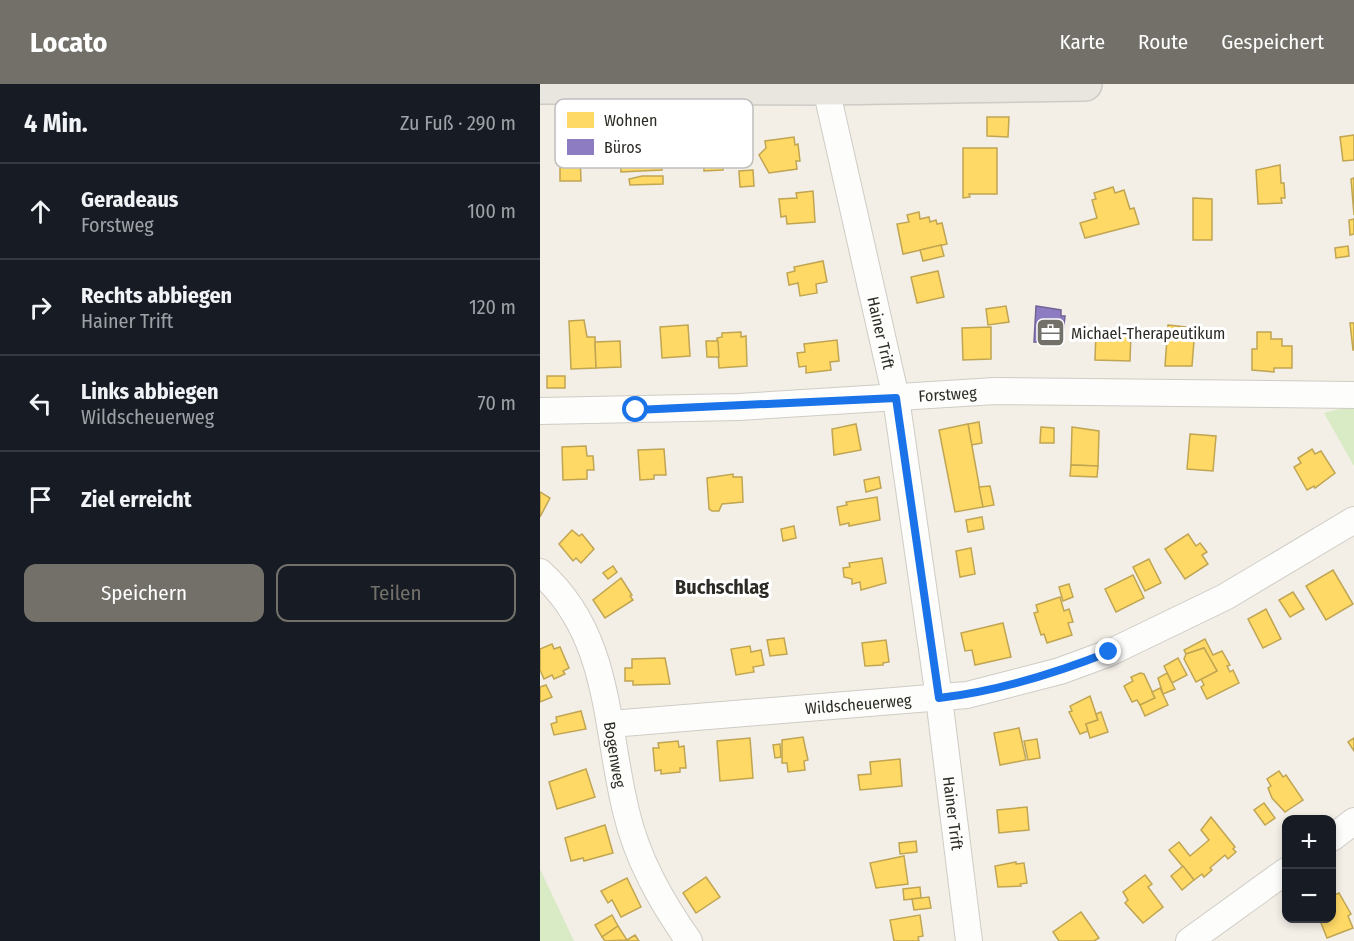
<!DOCTYPE html>
<html lang="de">
<meta charset="utf-8">
<style>
:root{--surface:#171b24;--page:#242831;--text:#f1f3f6;--muted:#9ea1a6;--line:#363941;--accent:#727069}
body{margin:0;font-family:"Fira Sans Condensed",sans-serif;background:var(--page);color:var(--text)}
.controls{position:absolute;right:18px;bottom:18px;display:grid;overflow:hidden;border-radius:12px;box-shadow:0 3px 9px #0003}
.controls button{width:54px;height:54px;display:grid;place-items:center;padding:0;border:0;border-bottom:2px solid var(--line);background:var(--surface);color:var(--text);font:30px sans-serif}
.stop{position:absolute;width:18px;height:18px;margin:-14px;border:4px solid #1a73e8;border-radius:50%;background:#fff}
.stop.end{background:#1a73e8;border-color:#fff;box-shadow:0 2px 6px #0008}
.list{margin:0;padding:0;list-style:none}
h2{display:flex;justify-content:space-between;align-items:center;height:78px;margin:0;padding:0 24px;font-size:26px}
h2 small{font-size:20px;font-weight:400;color:var(--muted)}
.list li{display:grid;grid-template-columns:39px 1fr auto;gap:18px;align-items:center;box-sizing:border-box;height:96px;padding:0 24px;border-top:2px solid var(--line)}
.list b{display:block;font-size:22px;white-space:nowrap}
.list p{margin:0;font-size:20px;white-space:nowrap;color:var(--muted)}
.list em{font-size:20px;font-style:normal;color:var(--muted)}
.actions{display:flex;gap:12px;padding:18px 24px}
.actions a{flex:1;padding:14px 0;border:2px solid var(--accent);border-radius:12px;text-align:center;font-size:21px;color:var(--accent)}
.actions .main{background:var(--accent);color:#fff}
.icon{flex:none;width:33px;height:33px;fill:none;stroke:currentColor;stroke-width:2;stroke-linecap:round;stroke-linejoin:round}
.map{position:relative;flex:none;width:814px;height:857px;overflow:hidden}
header{display:flex;align-items:center;gap:36px;box-sizing:border-box;height:84px;padding:0 30px;background:var(--accent);color:#fff}
header strong{font-size:28px}
nav{display:flex;gap:33px;margin-inline-start:auto;font-size:21px}
main{display:flex}
aside{flex:1;background:var(--surface)}
.map>svg:first-child{display:block}
</style>
<header>
<strong>Locato</strong>
<nav><a>Karte</a><a>Route</a><a>Gespeichert</a></nav>
</header>
<main>
<aside>
<h2>4 Min.<small>Zu Fuß · 290 m</small></h2>
<ul class="list">
<li><svg class="icon" aria-label="ahead" viewBox="0 0 24 24"><path d="M12 20V5M6 11l6-6 6 6"/></svg><div><b>Geradeaus</b><p>Forstweg</p></div><em>100 m</em></li>
<li><svg class="icon" aria-label="right" viewBox="0 0 24 24"><path d="M7 20v-9h11M14 6l5 5-5 5"/></svg><div><b>Rechts abbiegen</b><p>Hainer Trift</p></div><em>120 m</em></li>
<li><svg class="icon" aria-label="left" viewBox="0 0 24 24"><path d="M17 20v-9H6M10 6l-5 5 5 5"/></svg><div><b>Links abbiegen</b><p>Wildscheuerweg</p></div><em>70 m</em></li>
<li><svg class="icon" aria-label="arrive" viewBox="0 0 24 24"><path d="M6 21V4h12l-3 4 3 4H6"/></svg><div><b>Ziel erreicht</b></div></li>
</ul>
<div class="actions"><a class="main">Speichern</a><a>Teilen</a></div>
</aside>
<div class="map">
<svg width="814" height="857" viewBox="0 0 814 857">
<rect width="100%" height="100%" fill="#f3efe7"/>
<g fill="#d9ebc4">
<polygon points="814,321 814,382 784,329"/>
<polygon points="0,785 34,857 0,857"/>
</g>
<g fill="#ffd966" stroke="#c0a552" stroke-width="1.5">
<polygon points="447,33 469,33 468,53 447,52"/>
<polygon points="814,51 814,76 803,77 800,53"/>
<polygon points="254,53 255,61 258,60 260,77 256,77 257,85 229,89 219,71 226,64 225,57"/>
<polygon points="182,56 183,86 164,87 163,57"/>
<polygon points="121,59 122,86 81,88 80,61"/>
<polygon points="423,64 457,64 457,110 429,110 430,113 423,114"/>
<polygon points="40,72 41,97 20,97 20,73"/>
<polygon points="740,81 741,99 744,99 745,114 741,114 742,119 718,120 716,86"/>
<polygon points="213,86 214,102 200,103 199,87"/>
<polygon points="102,92 123,92 123,100 90,101 89,95"/>
<polygon points="814,94 814,131 811,95"/>
<polygon points="573,103 575,109 584,106 590,125 594,124 599,140 545,154 540,139 557,134 552,116 556,115 554,109"/>
<polygon points="273,107 275,138 247,140 246,132 241,133 239,115 257,114 256,109"/>
<polygon points="653,114 672,115 672,156 653,156"/>
<polygon points="379,128 380,135 389,133 390,138 396,136 397,140 402,139 407,160 363,170 357,140 369,138 367,131"/>
<polygon points="814,135 814,150 810,151 809,136"/>
<polygon points="401,161 404,172 383,177 380,166"/>
<polygon points="808,162 809,172 796,174 795,164"/>
<polygon points="283,177 287,198 276,200 277,209 260,212 258,199 249,201 247,189 255,187 254,183"/>
<polygon points="398,187 404,213 377,219 371,193"/>
<polygon points="466,222 469,238 448,241 446,225"/>
<polygon points="44,236 47,253 55,253 56,284 31,285 29,237"/>
<polygon points="810,239 814,239 814,266 813,266"/>
<polygon points="148,241 150,272 122,274 120,243"/>
<polygon points="628,241 655,244 652,282 625,282"/>
<polygon points="451,243 451,275 423,276 422,244"/>
<polygon points="556,247 591,249 590,277 555,276"/>
<polygon points="201,248 201,253 206,252 207,282 179,284 177,254 182,253 182,249"/>
<polygon points="717,248 731,248 731,255 742,255 742,262 752,262 752,284 734,284 734,288 712,286 712,265 717,265"/>
<polygon points="297,256 299,277 290,278 291,286 266,289 266,282 259,283 257,269 265,268 264,260"/>
<polygon points="80,257 81,283 56,284 55,258"/>
<polygon points="166,257 178,257 179,273 167,273"/>
<rect x="7" y="292" width="18" height="12"/>
<polygon points="439,338 442,359 431,361 428,340"/>
<polygon points="316,340 321,366 294,371 292,345"/>
<polygon points="428,340 443,423 415,428 399,346"/>
<polygon points="501,343 514,344 514,359 500,359"/>
<polygon points="532,343 559,347 558,382 531,381"/>
<polygon points="650,350 676,352 673,387 647,385"/>
<polygon points="46,362 47,372 53,372 54,386 47,386 47,395 23,396 22,363"/>
<polygon points="124,365 126,391 114,391 114,395 100,396 98,366"/>
<polygon points="772,365 775,370 781,367 795,389 775,404 774,402 767,406 754,383 761,379 758,374"/>
<polygon points="531,381 558,382 557,393 530,392"/>
<polygon points="193,390 193,393 202,393 203,418 182,420 179,427 172,427 169,425 167,394"/>
<polygon points="339,393 341,404 326,408 324,396"/>
<polygon points="450,402 454,421 443,423 439,403"/>
<polygon points="0,408 10,414 0,433"/>
<polygon points="337,413 340,436 309,442 309,439 300,441 297,423 307,421 306,418"/>
<polygon points="442,433 444,445 428,448 426,436"/>
<polygon points="254,442 256,454 243,457 241,445"/>
<polygon points="32,446 39,452 42,450 54,465 41,479 36,474 33,477 19,460"/>
<polygon points="648,450 656,462 660,459 667,468 662,471 668,480 645,495 625,465"/>
<polygon points="431,464 435,490 420,493 416,467"/>
<polygon points="342,474 346,499 321,506 320,498 312,500 312,495 304,493 303,484 310,483 309,479"/>
<polygon points="609,475 621,499 605,507 593,483"/>
<polygon points="73,482 77,488 68,495 63,489"/>
<polygon points="793,486 813,520 786,536 766,502"/>
<polygon points="593,491 604,514 576,528 565,505"/>
<polygon points="81,494 92,511 90,512 93,516 65,534 53,516"/>
<polygon points="529,500 533,513 523,517 519,503"/>
<polygon points="753,508 764,525 750,533 739,516"/>
<polygon points="520,513 524,527 529,525 533,538 528,539 532,551 507,559 504,550 501,551 494,529 498,528 496,521"/>
<polygon points="726,525 741,555 723,564 708,535"/>
<polygon points="463,539 471,573 435,581 432,566 425,567 421,549"/>
<polygon points="244,554 247,570 230,572 227,556"/>
<polygon points="665,555 673,571 682,567 690,581 687,582 690,588 693,586 699,599 667,615 661,603 664,601 661,595 677,587 664,564 646,570 644,566"/>
<polygon points="346,556 349,578 343,579 343,581 325,582 322,559"/>
<polygon points="12,560 14,565 20,563 29,584 23,587 25,590 14,595 12,591 4,595 0,586 0,565"/>
<polygon points="210,562 211,568 221,566 224,581 213,583 214,588 196,591 191,565"/>
<polygon points="664,564 677,587 656,598 644,575 646,570"/>
<polygon points="125,574 130,600 93,601 93,597 85,597 85,584 92,584 92,575"/>
<polygon points="638,574 647,591 632,599 624,582"/>
<polygon points="600,589 604,590 615,614 600,621 597,616 592,618 584,602 593,597 591,593"/>
<polygon points="627,589 635,605 623,610 618,594"/>
<polygon points="6,601 12,613 0,618 0,603"/>
<polygon points="620,604 628,621 605,632 600,621 615,614 612,608"/>
<polygon points="550,612 558,636 546,640 548,647 540,650 529,628 532,627 530,622"/>
<polygon points="41,627 46,645 14,651 11,640 17,638 16,633"/>
<polygon points="561,628 568,648 550,654 546,640 558,636 556,630"/>
<polygon points="479,644 486,676 460,681 454,649"/>
<polygon points="263,653 268,676 264,677 265,686 248,688 247,679 242,679 242,656"/>
<polygon points="210,654 213,694 180,697 177,657"/>
<polygon points="814,654 814,667 808,658"/>
<polygon points="497,655 500,674 488,676 484,657"/>
<polygon points="138,657 139,663 144,662 146,684 140,684 140,688 121,690 121,686 115,687 113,664 119,664 118,659"/>
<polygon points="240,660 241,673 235,674 233,661"/>
<polygon points="360,675 362,702 320,706 318,691 331,690 330,678"/>
<polygon points="46,685 55,713 17,725 9,698"/>
<polygon points="739,687 743,693 746,691 763,716 745,728 732,714 728,704 731,702 727,695"/>
<polygon points="724,719 735,734 725,741 714,726"/>
<polygon points="487,723 489,746 459,749 457,726"/>
<polygon points="671,733 695,763 693,765 696,768 688,775 685,771 670,784 672,786 664,793 662,790 654,796 629,766 639,758 650,772 669,756 661,746"/>
<polygon points="65,741 73,769 44,777 43,774 31,777 25,754"/>
<polygon points="376,757 377,768 360,770 359,759"/>
<polygon points="364,772 368,800 336,804 330,779"/>
<polygon points="476,778 476,780 484,779 487,799 480,800 481,802 458,803 455,782"/>
<polygon points="643,782 654,796 642,806 631,792"/>
<polygon points="605,791 612,800 608,803 623,823 603,839 585,819 588,816 583,808"/>
<polygon points="166,793 180,813 156,829 143,809"/>
<polygon points="87,794 101,823 81,833 72,816 68,819 61,807"/>
<polygon points="380,803 381,814 364,816 363,805"/>
<polygon points="799,809 811,830 808,832 813,844 787,854 779,834 792,834 792,812"/>
<polygon points="389,813 391,824 374,826 372,815"/>
<polygon points="541,828 559,854 554,857 519,857 513,848"/>
<polygon points="72,831 78,842 62,853 55,841"/>
<polygon points="380,831 383,852 378,853 379,857 354,857 350,836"/>
<polygon points="78,842 87,856 65,857 62,853"/>
<polygon points="95,851 99,857 85,857 87,856"/>
</g>
<polygon fill="#8e7cc3" stroke="#716494" stroke-width="1.5" points="496,222 521,226 521,232 525,232 522,259 494,258"/>
<g fill="none" stroke-linecap="round" stroke-linejoin="round">
<defs>
<g id="minor">
<path id="s1" d="M285,0L356,314L399,614L429,857"/>
<path id="s2" d="M0,327L199,323L455,307L814,311"/>
<path id="s3" d="M0,488C71,551 65,642 86,727C97,775 121,817 149,857"/>
<path id="s4" d="M71,640L427,611L520,587L569,569L685,513L814,436"/>
<polyline points="792,754 814,737"/>
<polyline points="649,857 746,787"/>
</g>
<polyline id="major" points="0,3 285,4 545,0"/>
</defs>
<use href="#minor" stroke="#cfccc5" stroke-width="28"/>
<use href="#major" stroke="#cdcbc6" stroke-width="36"/>
<use href="#minor" stroke="#fdfdfb" stroke-width="26"/>
<use href="#major" stroke="#e9e6e0" stroke-width="33"/>
</g>
<g fill="none" stroke-linecap="round" stroke-linejoin="round">
<path stroke="#1a73e8" stroke-width="8" d="M96,326L356,314L399,614C458,607 514,590 569,568"/>
</g>
<defs>
<symbol id="office-square" viewBox="-11 -11 22 22"><rect x="-9" y="-9" width="18" height="18" rx="4" fill="#727069" stroke="#fff"/><path d="M-6-3h4V-5.5h4V-3h4V5H-6ZM-1-4.5V-3h2v-1.5ZM-6 0V1H6V0Z" fill="#fff"/></symbol>
</defs>
<g fill-rule="evenodd">
<use href="#office-square" x="494" y="232" width="33" height="33"/>
</g>
<g text-anchor="middle" dominant-baseline="central" stroke-width="6" stroke-linejoin="round" paint-order="stroke">
<g font-size="16" fill="#2d2b25" stroke="#fff">
<text stroke="none"><textPath href="#s1" startOffset="255">Hainer Trift</textPath></text>
<text stroke="none"><textPath href="#s2" startOffset="408">Forstweg</textPath></text>
<text stroke="none"><textPath href="#s4" startOffset="248">Wildscheuerweg</textPath></text>
<text stroke="none"><textPath href="#s3" startOffset="202">Bogenweg</textPath></text>
<text stroke="none"><textPath href="#s1" startOffset="741">Hainer Trift</textPath></text>
</g>
<g font-size="16" fill="#2d2b25" stroke="#fff" text-anchor="start">
<text x="531" y="249">Michael-Therapeutikum</text>
</g>
<g font-size="20" font-weight="bold" fill="#2d2b25" stroke="#fff">
<text x="182" y="503">Buchschlag</text>
</g>
</g>
<rect x="15" y="15" width="198" height="69" rx="9" fill="#fff" stroke="#c0bfbe" stroke-width="1.5"/>
<rect x="27" y="28" width="27" height="16" fill="#ffd966"/>
<rect x="27" y="55" width="27" height="16" fill="#8e7cc3"/>
<g font-size="16" fill="#2d2b25">
<text x="64" y="42">Wohnen</text>
<text x="64" y="69">Büros</text>
</g>
</svg>
<div class="controls">
<button>+</button>
<button>−</button>
</div>
<div class="stop" style="left:96px;top:326px"></div>
<div class="stop end" style="left:569px;top:568px"></div>
</div>
</main>
